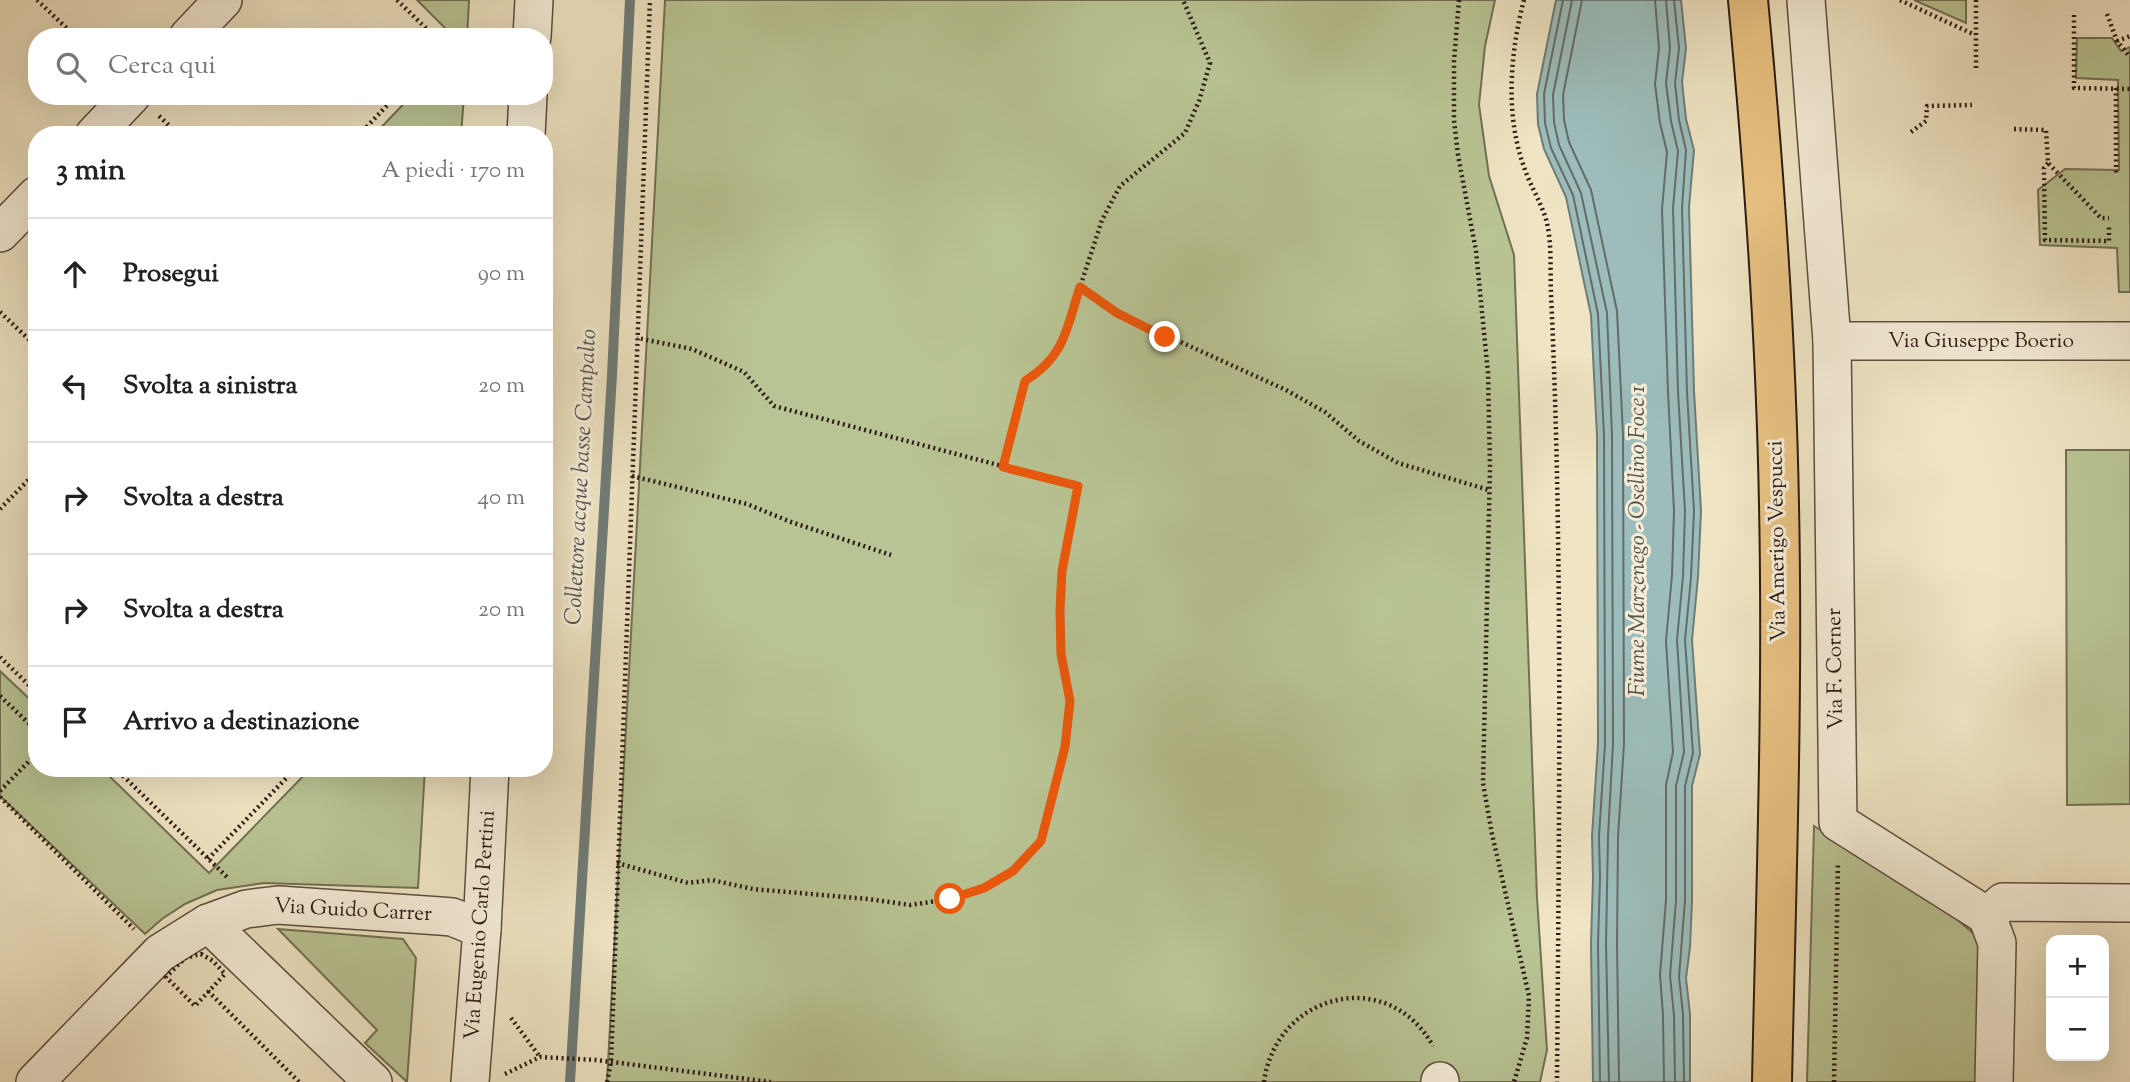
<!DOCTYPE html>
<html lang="it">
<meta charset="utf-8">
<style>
:root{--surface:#fff;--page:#f2f2f2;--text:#222;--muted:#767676;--line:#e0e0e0}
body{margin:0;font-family:"Sorts Mill Goudy",serif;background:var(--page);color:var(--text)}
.controls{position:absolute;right:21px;bottom:21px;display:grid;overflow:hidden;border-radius:14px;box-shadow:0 7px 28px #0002}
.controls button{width:63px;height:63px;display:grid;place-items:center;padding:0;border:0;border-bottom:2px solid var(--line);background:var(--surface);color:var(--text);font:35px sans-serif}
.stop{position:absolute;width:21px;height:21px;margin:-16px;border:5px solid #ea580c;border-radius:50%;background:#fff}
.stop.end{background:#ea580c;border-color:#fff;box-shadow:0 2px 7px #0008}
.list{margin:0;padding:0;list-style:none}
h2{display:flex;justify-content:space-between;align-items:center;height:91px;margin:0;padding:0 28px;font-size:30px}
h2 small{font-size:23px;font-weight:400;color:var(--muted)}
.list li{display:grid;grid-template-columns:46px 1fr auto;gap:21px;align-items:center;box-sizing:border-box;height:112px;padding:0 28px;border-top:2px solid var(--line)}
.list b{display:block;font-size:26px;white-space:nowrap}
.list em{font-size:23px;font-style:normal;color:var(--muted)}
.icon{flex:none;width:38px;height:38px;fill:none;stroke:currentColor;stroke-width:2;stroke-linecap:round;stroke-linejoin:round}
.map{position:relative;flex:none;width:2130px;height:1082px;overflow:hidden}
.search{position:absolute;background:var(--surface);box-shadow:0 7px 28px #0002;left:28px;top:28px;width:525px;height:77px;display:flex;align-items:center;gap:18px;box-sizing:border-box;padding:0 24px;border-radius:28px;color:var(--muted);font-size:26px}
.panel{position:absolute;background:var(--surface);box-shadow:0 7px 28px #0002;left:28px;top:126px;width:525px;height:651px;border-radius:28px}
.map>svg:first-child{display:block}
</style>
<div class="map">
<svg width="2130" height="1082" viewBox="0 0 2130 1082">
<rect width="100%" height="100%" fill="#efe4c3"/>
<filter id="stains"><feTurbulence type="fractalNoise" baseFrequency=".00286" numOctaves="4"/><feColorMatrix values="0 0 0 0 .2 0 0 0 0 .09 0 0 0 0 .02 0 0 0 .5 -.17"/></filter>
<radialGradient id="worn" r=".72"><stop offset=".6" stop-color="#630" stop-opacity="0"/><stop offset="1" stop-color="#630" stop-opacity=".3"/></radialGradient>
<g fill="#b9c494" stroke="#727054" stroke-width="2">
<polygon points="417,0 469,0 467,37 454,37"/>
<polygon points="665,0 1495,0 1485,46 1479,105 1489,176 1514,255 1537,898 1547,1050 1540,1082 607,1082"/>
<polygon points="1914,0 1966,0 1966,23"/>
<polygon points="2077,38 2112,38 2121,51 2130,47 2130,292 2119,292 2117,248 2040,245 2038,190 2065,169 2119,170 2118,80 2076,78"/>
<polygon points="411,96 464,96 461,135 374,135"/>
<polygon points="2066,450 2130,450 2130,804 2067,805"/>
<polygon points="0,671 37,706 37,768 101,768 209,873 311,768 425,768 418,888 264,883 217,890 185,904 162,919 145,934 0,796"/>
<polygon points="1814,826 1944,908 1974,934 1980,947 1979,1082 1807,1082"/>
<polygon points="278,929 403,939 416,958 407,1082 365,1043 377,1030"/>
</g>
<polygon fill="#9cbdbb" stroke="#6f7c78" stroke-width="2" points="1556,0 1681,0 1686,48 1682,82 1686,119 1694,150 1689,207 1694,391 1701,511 1698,577 1692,640 1700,754 1692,786 1692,901 1690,947 1686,978 1690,1014 1690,1082 1593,1082 1591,944 1593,878 1592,836 1598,744 1597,436 1591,315 1566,197 1544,149 1538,124 1537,94"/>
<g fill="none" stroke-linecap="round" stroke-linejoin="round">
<g stroke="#646c68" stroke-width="2">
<polyline points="1563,0 1544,94 1545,123 1551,148 1573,195 1598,314 1604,435 1605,744 1599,836 1600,878 1598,944 1600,1082"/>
<polyline points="1572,0 1553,95 1554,122 1559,145 1581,193 1607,313 1612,435 1613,744 1608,836 1606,944 1609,1082"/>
<polyline points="1582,0 1563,95 1564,120 1569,142 1591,190 1617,311 1623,435 1624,744 1618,837 1617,944 1619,1082"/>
<polyline points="1655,0 1659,48 1655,84 1660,123 1667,152 1662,209 1668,392 1674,511 1672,575 1666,641 1673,752 1666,785 1666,900 1660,975 1663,1015 1664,1082"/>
<polyline points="1666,0 1670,48 1666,83 1671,121 1678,151 1673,208 1678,392 1685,511 1683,576 1677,640 1684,752 1676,786 1676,900 1670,976 1674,1015 1675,1082"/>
<polyline points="1674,0 1679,48 1675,83 1679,120 1686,150 1682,208 1687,392 1694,511 1691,577 1685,640 1693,753 1685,786 1685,900 1679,977 1683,1014 1684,1082"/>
</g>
<polyline stroke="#6f7c78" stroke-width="10" points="570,1082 612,375 630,0"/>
<defs>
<g id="minor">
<polyline points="1806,0 1832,341 1838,822 1987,916 1997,943 1994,1082"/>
<polyline points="188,37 223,0"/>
<polyline points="532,37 534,0"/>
<polyline points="94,135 131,96"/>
<polyline points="526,135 528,96"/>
<polyline points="0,233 37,195"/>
<polyline points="1832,341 2130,341"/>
<polyline points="1987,916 2003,902 2130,903"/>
<polyline points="208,923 373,1082"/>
<polyline points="35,1082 160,953 208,923 246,909 278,905 440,916 452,917 482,929"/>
<polyline points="470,1082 482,929 490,768"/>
<polyline points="1440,1082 1440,1081"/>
</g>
<path id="major" d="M1748,0C1764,168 1776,336 1779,505C1783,697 1776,890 1772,1082"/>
</defs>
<use href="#minor" stroke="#5d4d40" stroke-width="40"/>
<use href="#major" stroke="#2c1b14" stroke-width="42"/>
<g stroke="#2c1b14" stroke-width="4.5" stroke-dasharray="2 3.5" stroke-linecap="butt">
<polyline points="37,0 76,37"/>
<polyline points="397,0 435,37"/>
<polyline points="1459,0 1454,61 1454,120 1458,155 1476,251 1488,373 1490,467 1483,783 1492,834 1529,996 1527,1038 1514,1082"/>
<path d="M1524,0C1510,53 1505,115 1524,167C1530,186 1542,203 1547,223C1552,245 1550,271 1551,294C1563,556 1559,819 1557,1082"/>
<polyline points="1900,0 1975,35"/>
<polyline points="1976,0 1976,71"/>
<polyline points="2107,14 2117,41 2130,57"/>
<polyline points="2074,15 2074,88 2130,89"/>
<polyline points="2117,41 2130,36"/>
<polyline points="2116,88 2116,176"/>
<polyline points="159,116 179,135"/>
<polyline points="2014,129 2046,130 2048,163 2101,218 2109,218"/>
<polyline points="1911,132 1926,121 1927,106 1972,105"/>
<polyline points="359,135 396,96"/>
<polyline points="2048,163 2044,168 2045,240 2109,241 2109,225"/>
<polyline points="1080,287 1117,313 1286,390 1325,412 1359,441 1398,463 1489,490"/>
<polyline points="0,312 37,347"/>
<polyline points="1003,467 1025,381 1041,371 1054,358 1064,336 1102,220 1120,186 1185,133 1199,101 1210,63 1183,0"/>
<polyline points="632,476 747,504 791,522 891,555"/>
<polyline points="0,509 37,471"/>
<polyline points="0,657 37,693"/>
<polyline points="0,696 37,731"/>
<polyline points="115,768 227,877"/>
<polyline points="0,791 37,753"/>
<polyline points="0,797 134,929"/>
<polyline points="208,859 296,768"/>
<polyline points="617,863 688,883 712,880 753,889 868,899 910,905 950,899 984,888 1013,871 1041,841 1065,747 1070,701 1061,654 1060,610 1062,571 1078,486 774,406 744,372 692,349 637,338"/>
<polygon points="201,954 213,961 225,974 195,1006 166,977 185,958"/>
<polyline points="208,991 299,1082"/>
<polyline points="511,1018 540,1057"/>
<polyline points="505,1074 540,1057 596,1060 771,1082"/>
<polyline points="607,1082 611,1062 650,0"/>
<path d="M1264,1082C1276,993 1388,965 1433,1046"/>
<polyline points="1834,1082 1838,862"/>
</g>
<use href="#minor" stroke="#f5edd8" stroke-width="37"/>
<use href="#major" stroke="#e8c282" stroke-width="38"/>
</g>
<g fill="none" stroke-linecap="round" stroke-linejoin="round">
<path stroke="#ea580c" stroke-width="9" d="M950,899L984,888L1013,871L1041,841L1065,747L1070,701L1061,654L1060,610L1062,571L1078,486L1003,467L1025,381C1065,356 1066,330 1080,287L1117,313L1165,337"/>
</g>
<g text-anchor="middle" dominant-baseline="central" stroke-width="6" stroke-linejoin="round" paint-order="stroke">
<g font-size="21" fill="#2c1b14" stroke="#f5edd8">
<text x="1981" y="342">Via Giuseppe Boerio</text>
<text transform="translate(1778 541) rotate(-91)">Via Amerigo Vespucci</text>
<text transform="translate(1836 669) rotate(-91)">Via F. Corner</text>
<text transform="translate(353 911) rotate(3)">Via Guido Carrer</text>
<text transform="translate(481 925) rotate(-86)">Via Eugenio Carlo Pertini</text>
</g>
<g font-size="23" font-style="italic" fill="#53544e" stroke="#f5edd8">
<text transform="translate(582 477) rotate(-87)">Collettore acque basse Campalto</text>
<text transform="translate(1638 541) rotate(-90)">Fiume Marzenego - Osellino Foce 1</text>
</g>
</g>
<rect width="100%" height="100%" filter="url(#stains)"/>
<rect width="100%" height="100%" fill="url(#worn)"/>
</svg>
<div class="controls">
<button>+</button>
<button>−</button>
</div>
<div class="stop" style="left:950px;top:899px"></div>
<div class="stop end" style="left:1165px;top:337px"></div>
<div class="search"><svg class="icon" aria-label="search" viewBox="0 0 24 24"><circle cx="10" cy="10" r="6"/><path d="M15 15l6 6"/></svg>Cerca qui</div>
<section class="panel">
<h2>3 min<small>A piedi · 170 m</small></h2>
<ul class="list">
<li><svg class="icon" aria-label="ahead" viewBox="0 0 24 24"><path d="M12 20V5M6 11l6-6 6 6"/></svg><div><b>Prosegui</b></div><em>90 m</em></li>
<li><svg class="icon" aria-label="left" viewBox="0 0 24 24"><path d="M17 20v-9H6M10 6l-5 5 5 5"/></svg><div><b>Svolta a sinistra</b></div><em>20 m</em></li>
<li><svg class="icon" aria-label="right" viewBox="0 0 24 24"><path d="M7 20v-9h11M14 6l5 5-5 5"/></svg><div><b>Svolta a destra</b></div><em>40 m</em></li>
<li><svg class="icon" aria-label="right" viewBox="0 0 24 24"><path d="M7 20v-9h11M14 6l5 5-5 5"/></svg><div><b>Svolta a destra</b></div><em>20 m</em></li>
<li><svg class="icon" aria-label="arrive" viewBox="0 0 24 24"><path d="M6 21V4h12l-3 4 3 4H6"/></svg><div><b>Arrivo a destinazione</b></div></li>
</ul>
</section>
</div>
